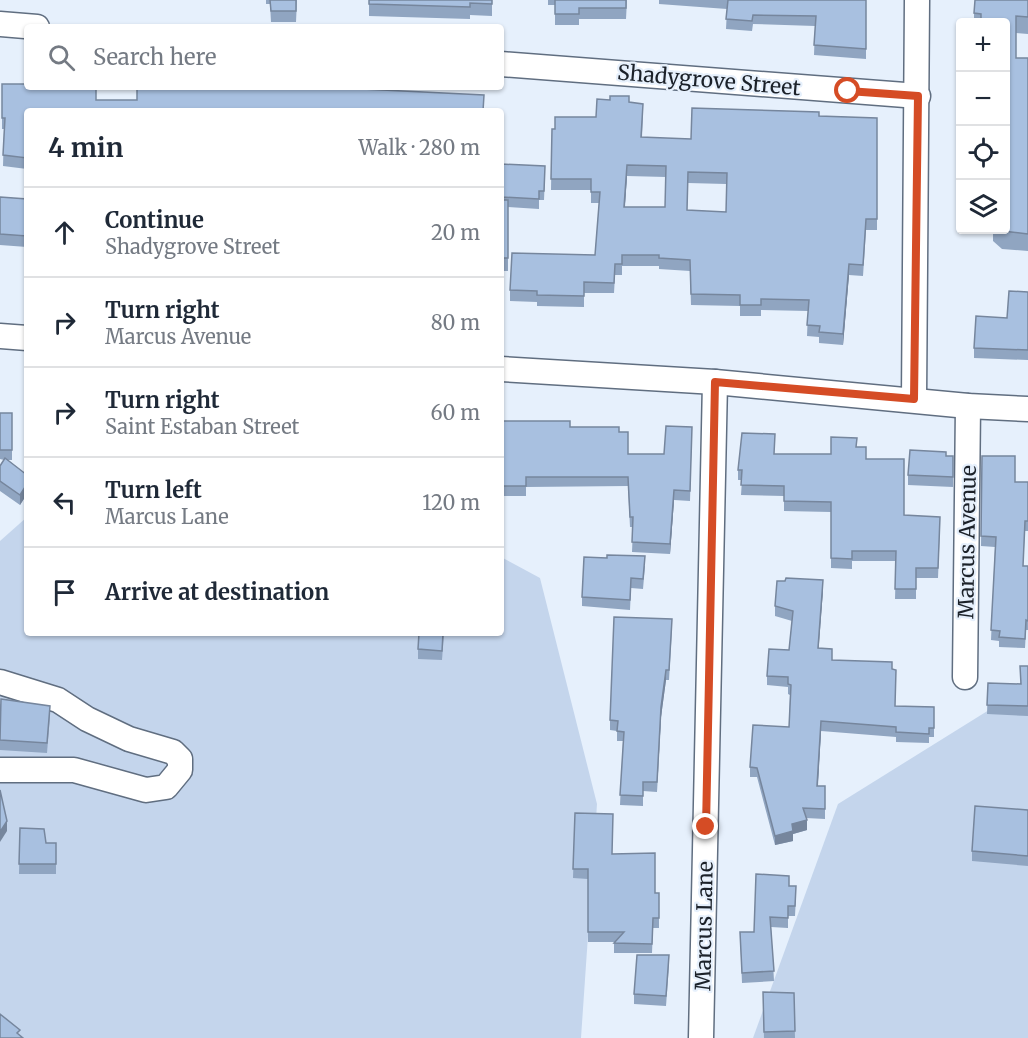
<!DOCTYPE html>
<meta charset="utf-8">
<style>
:root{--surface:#fff;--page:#f6f6f7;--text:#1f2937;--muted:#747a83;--line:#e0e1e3}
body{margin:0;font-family:Merriweather,serif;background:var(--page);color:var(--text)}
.controls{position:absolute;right:18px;top:18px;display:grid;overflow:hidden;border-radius:6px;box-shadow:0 2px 4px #0004}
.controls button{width:54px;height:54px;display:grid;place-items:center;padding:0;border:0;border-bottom:2px solid var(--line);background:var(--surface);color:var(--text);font:30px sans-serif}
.stop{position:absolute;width:18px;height:18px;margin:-14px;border:4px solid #d54c25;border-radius:50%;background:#fff}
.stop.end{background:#d54c25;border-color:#fff;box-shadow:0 2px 6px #0008}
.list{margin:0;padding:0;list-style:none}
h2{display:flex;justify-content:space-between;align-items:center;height:78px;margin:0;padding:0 24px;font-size:26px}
h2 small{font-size:20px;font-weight:400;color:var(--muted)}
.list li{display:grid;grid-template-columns:39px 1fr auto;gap:18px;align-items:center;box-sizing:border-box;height:90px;padding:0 24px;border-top:2px solid var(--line)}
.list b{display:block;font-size:22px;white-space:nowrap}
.list p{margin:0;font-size:20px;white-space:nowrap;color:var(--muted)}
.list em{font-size:20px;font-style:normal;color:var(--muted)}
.icon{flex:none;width:33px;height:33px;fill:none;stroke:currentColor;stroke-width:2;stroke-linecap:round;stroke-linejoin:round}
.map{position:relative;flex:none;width:1028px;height:1038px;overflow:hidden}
.search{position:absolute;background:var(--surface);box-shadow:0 2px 4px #0004;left:24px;top:24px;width:480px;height:66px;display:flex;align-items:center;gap:15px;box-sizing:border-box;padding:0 21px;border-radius:6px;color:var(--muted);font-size:22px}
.panel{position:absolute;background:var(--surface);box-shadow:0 2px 4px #0004;left:24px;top:108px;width:480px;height:528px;border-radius:6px}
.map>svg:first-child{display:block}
</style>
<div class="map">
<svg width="1028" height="1038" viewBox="0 0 1028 1038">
<rect width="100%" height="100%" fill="#e6f0fc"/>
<g fill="#c4d5ec">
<polygon points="27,517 27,633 501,633 501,557 540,578 597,804 581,1038 0,1038 0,541"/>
<polygon points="1028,704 1028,1038 753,1038 838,804 989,710"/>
</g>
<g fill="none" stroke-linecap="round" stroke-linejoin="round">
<defs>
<g id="street">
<polyline points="0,24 37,27"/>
<polyline points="501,64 918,96"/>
<polyline points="0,336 27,338"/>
<polyline points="501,369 715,382 968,406 1028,409"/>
<polyline points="914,399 917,0"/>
<polyline points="965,677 968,406"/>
<polyline points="0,682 58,700 87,719 129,739 173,752 180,759 180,770 166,787 146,790 74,770 0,770"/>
<polyline points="701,1038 715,382"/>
</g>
</defs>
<use href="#street" stroke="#606e80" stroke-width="27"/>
<use href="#street" stroke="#fff" stroke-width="24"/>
</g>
<g fill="#90a5c1" fill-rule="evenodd">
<polygon points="253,0 297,0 296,22 271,22 270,4 266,4 266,0"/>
<polygon points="369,0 492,0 492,16 470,15 470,19 369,16"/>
<polygon points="548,0 627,0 626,19 579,19 579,25 555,25 555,5 548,5"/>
<polygon points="659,0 866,0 866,59 814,55 815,26 753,24 752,31 726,29 727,9 659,4"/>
<polygon points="1028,0 1028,34 1016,33 1016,58 1028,58 1028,251 1002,249 993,241 993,230 1005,230 1005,22 974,22 974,13"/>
<polygon points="2,84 96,100 137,100 342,87 27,111 27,169 3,166 4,129 2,129"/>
<path d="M629,102L643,115L642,137L691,139L819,116L877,118V230H866L863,276L849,275L843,345L819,343V337L807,336L808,311L761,310V316H740V306L691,305L690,271L659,269V266H622V275H615L614,293H584V307L537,306V302L510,301V290L595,255L599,203H591V190H551L552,129H555L596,117ZM627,176L666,177L665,207H625ZM688,183L726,184V212L687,210Z"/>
<polygon points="501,164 545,176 544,200 539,200 539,209 508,207 508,271 501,271"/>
<polygon points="0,197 27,199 27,247 0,245"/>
<polygon points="1028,292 1028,360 974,358 974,348 1007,318"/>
<polygon points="0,413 12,413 12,460 8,460 27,475 27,494 20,505 0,491 0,466 4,460 0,459"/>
<polygon points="501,421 619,432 628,454 664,454 692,427 690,501 674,500 670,554 632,552 633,527 630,527 628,486 526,487 526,496 501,496"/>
<polygon points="857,447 866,459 904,515 940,527 938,578 916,578 916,599 895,599 896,561 852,561 852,569 831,568 831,512 784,511 784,496 741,495 742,480 738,480 738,470 774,454 831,454"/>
<polygon points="946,456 953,456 953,487 908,485 908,475"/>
<polygon points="982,456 1015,482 1028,482 1028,531 1025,531 1023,566 1028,566 1028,630 1026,630 1025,648 999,647 999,641 991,640 995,547 981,546"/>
<polygon points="607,558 645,566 643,589 631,588 630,610 582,606 582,597"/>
<polygon points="823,590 818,648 832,660 892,669 895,706 934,707 934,737 929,737 929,743 896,742 896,737 821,731 818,786 825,786 825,819 806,818 807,830 793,834 793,841 775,845 757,777 750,777 750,767 789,727 790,695 788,694 788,687 767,685 767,676 789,650 792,621 775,616 775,606"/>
<polygon points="672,629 669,680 666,680 661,717 657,792 643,791 643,806 620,805 623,741 617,741 617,731 610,730 610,720"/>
<polygon points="444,633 442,660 418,659 418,649"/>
<polygon points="1028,666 1028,716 987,714 988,683 1020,684"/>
<polygon points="0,704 50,716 47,753 0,750"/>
<polygon points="1028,810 1028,866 972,861 972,851"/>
<polygon points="575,813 612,854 655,893 659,893 659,928 653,928 652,953 614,953 614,943 615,942 588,942 588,879 573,878"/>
<polygon points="20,828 46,843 56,843 56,874 19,874"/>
<polygon points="789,886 796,896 795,916 788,916 788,928 771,927 774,981 742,983 740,932 754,932"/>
<polygon points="669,965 666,1006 634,1004 634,994"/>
<polygon points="763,992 794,993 795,1038 764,1038"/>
</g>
<g fill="#76869d">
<polygon points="627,165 627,176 624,217 624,207"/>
<polygon points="849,264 849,275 843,345 843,334"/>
<polygon points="27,484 27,494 20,505 20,495"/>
<polygon points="674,490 674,500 670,554 670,544"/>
<polygon points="823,580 823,590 818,657 818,648"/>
<polygon points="666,670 666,680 661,717 657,792 661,707"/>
<polygon points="821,721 821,731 817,796 817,786"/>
<polygon points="807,820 807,830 793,834 793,841 775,845 775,836 792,824"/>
<polygon points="7,821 7,831 0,842 0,832"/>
</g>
<g fill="#a8c0e0" stroke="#76869d" stroke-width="1.5" fill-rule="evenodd">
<polygon points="270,0 296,0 296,11 271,11"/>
<polygon points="369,0 492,0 492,4 470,3 470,7 369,4"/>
<polygon points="555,0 626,0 626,8 579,8 579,14 555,14"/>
<polygon points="728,0 866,0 866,49 814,45 816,16 753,15 752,21 726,19"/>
<polygon points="975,0 1028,0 1028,17 1016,16 1016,58 1028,58 1028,234 1002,231 999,230 1005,230 1005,22 981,22 981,14 974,13"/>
<polygon points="2,84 27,84 27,87 96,87 96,100 137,100 137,87 342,87 342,88 484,95 483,111 27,111 27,158 3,155 5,118 2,118"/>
<path d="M610,96H629V102L643,104L641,137L691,139L692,108L819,112V116L877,118V219H866L863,265L849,264L843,334L819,332L820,326L807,325L809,300L761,299V305H740V295L691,294L690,260L659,258V255H622V264H615L614,283L584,282V296L537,295V291L510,290L512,253L595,255L600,192H591V179H551L552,129H555V117H596L597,99L610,100ZM627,165L666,166L665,207H624ZM688,172L727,173L726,212L687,210Z"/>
<polygon points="501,164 545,166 544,191 539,191 539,199 501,197"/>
<polygon points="0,197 27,199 27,236 0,234"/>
<rect x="501" y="200" width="7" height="58"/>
<polygon points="1009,291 1028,292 1028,350 974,348 976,316 1007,318"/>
<rect x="0" y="413" width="12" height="37"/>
<polygon points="501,421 570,421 570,427 619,427 619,432 628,432 628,454 664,454 666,426 692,427 690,491 674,490 670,544 632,542 633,517 630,517 628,477 526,477 526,486 501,486"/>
<polygon points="742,433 775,434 774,454 831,454 831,437 857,438 856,447 866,447 866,459 904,459 904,515 940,517 938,568 916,568 916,589 895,589 896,551 852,551 852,559 831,558 831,502 784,501 784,486 741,485 742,470 738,470"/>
<polygon points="910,450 946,452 946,456 953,456 953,477 908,475"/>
<polygon points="982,456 1015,456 1015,482 1028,482 1028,521 1025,521 1023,566 1028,566 1028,621 1026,620 1025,639 999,637 1000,631 991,630 996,537 981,536"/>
<polygon points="5,458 27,475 27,484 20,495 0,481 0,466"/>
<polygon points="607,555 645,556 643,579 631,578 630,600 582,597 584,557 607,558"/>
<polygon points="786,578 823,580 818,648 832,649 832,660 892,662 892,669 896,670 895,706 934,707 934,728 929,728 929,734 896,732 896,727 821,721 817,786 825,786 825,809 803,808 807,820 792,824 793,831 775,836 757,768 750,767 753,725 789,727 791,685 788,684 788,677 767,676 769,649 789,650 793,611 775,606 777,581 785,581"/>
<polygon points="614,617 672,619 669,670 666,670 661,707 657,782 643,782 643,796 620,795 624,732 617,731 618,721 610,720"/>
<polygon points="419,633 443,633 442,651 418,649"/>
<polygon points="1020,666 1028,666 1028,706 987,705 988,683 1021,684"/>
<polygon points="1,699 50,706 47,743 0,740"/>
<polygon points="0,790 7,821 0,832"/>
<polygon points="975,806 1028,810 1028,856 972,851"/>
<polygon points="575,813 613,814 612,854 655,853 655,893 659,893 659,918 653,918 652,944 614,943 624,932 588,932 588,869 573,869"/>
<polygon points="20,828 44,829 46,843 56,843 56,864 19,864"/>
<polygon points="756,874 789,876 789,886 796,886 795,906 788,906 788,918 770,917 774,971 742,973 740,932 754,932"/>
<polygon points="637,955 669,955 666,996 634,994"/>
<polygon points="763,992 794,993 795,1031 764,1032"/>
<polygon points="0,1014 20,1030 17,1033 23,1038 0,1038"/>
</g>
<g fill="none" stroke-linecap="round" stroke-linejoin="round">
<polyline stroke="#d54c25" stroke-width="8" points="706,827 715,382 914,399 918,96 848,91"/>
</g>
<g text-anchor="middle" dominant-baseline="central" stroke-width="4.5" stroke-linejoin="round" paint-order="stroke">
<g font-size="21" fill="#1b2129" stroke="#e6f0fc">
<text transform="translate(709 80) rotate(5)">Shadygrove Street</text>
<text transform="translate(967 542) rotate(-89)">Marcus Avenue</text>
<text transform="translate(704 926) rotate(-89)">Marcus Lane</text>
</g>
</g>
</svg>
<div class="controls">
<button>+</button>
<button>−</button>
<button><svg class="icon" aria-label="locate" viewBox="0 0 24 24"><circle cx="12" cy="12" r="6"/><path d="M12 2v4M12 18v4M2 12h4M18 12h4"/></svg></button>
<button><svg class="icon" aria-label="layers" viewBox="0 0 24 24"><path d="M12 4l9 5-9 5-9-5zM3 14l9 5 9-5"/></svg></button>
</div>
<div class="stop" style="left:848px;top:91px"></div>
<div class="stop end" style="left:706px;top:827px"></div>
<div class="search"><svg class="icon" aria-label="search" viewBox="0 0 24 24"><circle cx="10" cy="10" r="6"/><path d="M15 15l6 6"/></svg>Search here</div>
<section class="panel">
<h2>4 min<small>Walk · 280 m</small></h2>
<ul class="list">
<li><svg class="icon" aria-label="ahead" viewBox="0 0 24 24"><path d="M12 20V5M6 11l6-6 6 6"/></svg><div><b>Continue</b><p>Shadygrove Street</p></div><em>20 m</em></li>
<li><svg class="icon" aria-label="right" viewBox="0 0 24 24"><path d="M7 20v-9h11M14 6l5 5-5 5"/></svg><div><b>Turn right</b><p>Marcus Avenue</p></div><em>80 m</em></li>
<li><svg class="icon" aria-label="right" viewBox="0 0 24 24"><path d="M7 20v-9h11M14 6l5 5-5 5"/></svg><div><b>Turn right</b><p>Saint Estaban Street</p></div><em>60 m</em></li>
<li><svg class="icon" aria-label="left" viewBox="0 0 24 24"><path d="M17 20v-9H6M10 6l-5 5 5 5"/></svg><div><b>Turn left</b><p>Marcus Lane</p></div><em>120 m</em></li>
<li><svg class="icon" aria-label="arrive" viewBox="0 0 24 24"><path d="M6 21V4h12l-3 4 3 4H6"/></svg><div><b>Arrive at destination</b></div></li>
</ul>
</section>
</div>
